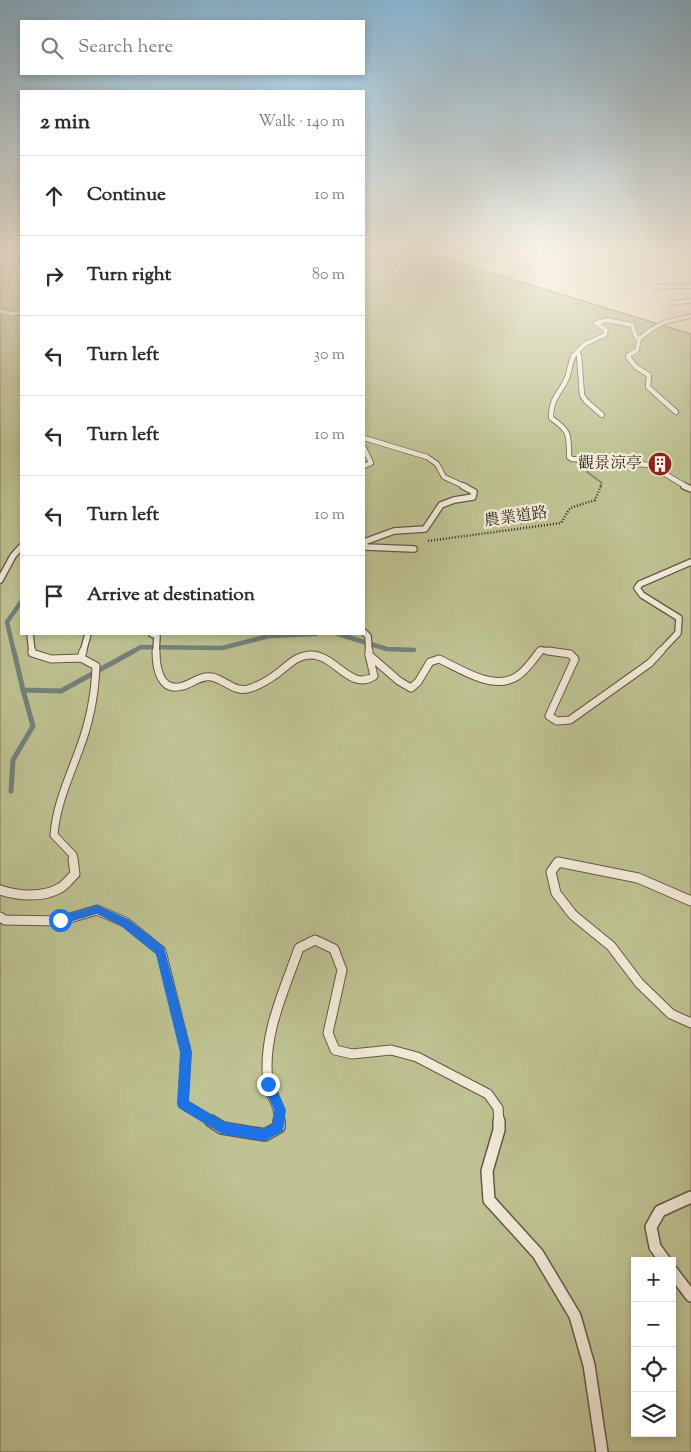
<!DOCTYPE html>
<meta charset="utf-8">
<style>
:root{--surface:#fff;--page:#f7f7f7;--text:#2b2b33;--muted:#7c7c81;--line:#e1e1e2}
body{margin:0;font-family:"Sorts Mill Goudy","Noto Serif TC",serif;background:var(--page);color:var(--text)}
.controls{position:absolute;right:15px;bottom:15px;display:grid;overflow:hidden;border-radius:0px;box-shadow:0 2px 8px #0003}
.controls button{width:45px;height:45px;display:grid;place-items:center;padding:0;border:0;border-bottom:1px solid var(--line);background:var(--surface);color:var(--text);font:25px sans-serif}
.stop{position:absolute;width:15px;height:15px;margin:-11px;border:4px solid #1a73e8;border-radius:50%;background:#fff}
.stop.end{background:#1a73e8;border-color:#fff;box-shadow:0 1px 5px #0008}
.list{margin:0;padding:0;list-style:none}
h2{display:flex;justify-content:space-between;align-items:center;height:65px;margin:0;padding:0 20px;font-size:21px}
h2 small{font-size:16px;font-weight:400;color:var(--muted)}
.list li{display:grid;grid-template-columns:32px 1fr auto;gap:15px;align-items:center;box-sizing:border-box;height:80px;padding:0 20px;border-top:1px solid var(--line)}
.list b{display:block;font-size:19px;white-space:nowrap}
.list em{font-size:16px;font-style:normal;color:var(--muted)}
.icon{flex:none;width:28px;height:28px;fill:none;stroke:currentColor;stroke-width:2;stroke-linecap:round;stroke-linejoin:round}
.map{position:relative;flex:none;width:691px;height:1452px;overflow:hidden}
.search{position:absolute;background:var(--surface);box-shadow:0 2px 8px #0003;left:20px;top:20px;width:345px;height:55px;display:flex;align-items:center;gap:12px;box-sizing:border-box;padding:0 18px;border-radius:0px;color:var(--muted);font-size:19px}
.panel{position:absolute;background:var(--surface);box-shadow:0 2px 8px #0003;left:20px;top:90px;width:345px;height:545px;border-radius:0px}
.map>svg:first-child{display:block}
</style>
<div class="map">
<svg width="691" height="1452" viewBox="0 0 691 1452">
<rect width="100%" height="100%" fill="#f0e5c9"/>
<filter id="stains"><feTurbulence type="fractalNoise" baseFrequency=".004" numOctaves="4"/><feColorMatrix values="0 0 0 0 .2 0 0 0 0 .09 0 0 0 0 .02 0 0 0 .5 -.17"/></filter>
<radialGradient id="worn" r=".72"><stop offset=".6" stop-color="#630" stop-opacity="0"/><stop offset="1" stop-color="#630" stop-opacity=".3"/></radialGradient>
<path fill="#bfc393" stroke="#7a765a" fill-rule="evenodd" d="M0,251H21V634H364V251H420L691,334V1452H0ZM635,1261H672V1433H635Z"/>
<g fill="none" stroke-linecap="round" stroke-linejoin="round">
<g stroke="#72827d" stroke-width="4.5">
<polyline points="338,634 387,649 414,650"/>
<polyline points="14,652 7,622 21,602"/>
<polyline points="132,652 141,647 222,648 269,636 316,634"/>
</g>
<g stroke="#72827d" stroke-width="5">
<polyline points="14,651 23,690 61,691 134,651"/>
<polyline points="11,791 13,760 33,726 23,690"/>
</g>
<defs>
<g id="lane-far5">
<polyline points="395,271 409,256 400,251"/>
<polyline points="653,287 691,286"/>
<polyline points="672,303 691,301"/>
<polyline points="0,311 13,314 21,312"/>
<polyline points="578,352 579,356"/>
<path d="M573,356L585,344L605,335L606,330L596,323L607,320L632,325L636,337L639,339C659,322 666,321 691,316"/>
<polyline points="628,356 637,350 639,339"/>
</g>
<g id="lane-far4">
<path d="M574,355C570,362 570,370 567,378C560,394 551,397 551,418C570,431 569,435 569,457L572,459L650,465L687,487"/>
<polyline points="579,355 582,395 586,401 602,415"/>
<polyline points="629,355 628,357 636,367 649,375 648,387 676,412"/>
<polyline points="364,438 427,457 437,464 444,477 466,487"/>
<polyline points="364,448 371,463 364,466"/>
</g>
<g id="lane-far3">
<polyline points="684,486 691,489"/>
<polyline points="364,542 394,531 425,529 441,505 454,500 473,497 474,492 463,486"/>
<polyline points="364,542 366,547 414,549"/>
<polyline points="0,580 13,556 21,547"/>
<polyline points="364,632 368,636 369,652"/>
<polyline points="30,634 32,652"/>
<polyline points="152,634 157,636 156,652"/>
<polyline points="83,652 88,634"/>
<polyline points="539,652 541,650 557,652"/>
<polyline points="660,652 678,633 679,618 642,595 637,588 640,584 691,562"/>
</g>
<g id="lane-far2">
<path d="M32,651V653L51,659L81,658L96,666C95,696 89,725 78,753C68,780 56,806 54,835L73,855L74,860"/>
<path d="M156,651C156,668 160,693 183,686C193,683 201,675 212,677C226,680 235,694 251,688C260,685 270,679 278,673C289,665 295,656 310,655C335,654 350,692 374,676L369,655L399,681L411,688L418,682L430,662L439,659C461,669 492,691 516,677C526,671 533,660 540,651"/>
<polyline points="369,651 369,655"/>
<polyline points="548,651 570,654 575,659 549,716 557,721 570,720 650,663 661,651"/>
<polyline points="81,658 83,651"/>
</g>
<g id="lane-far1">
<path d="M0,890C18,896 43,898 60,888C66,885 70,878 75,874L73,859"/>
<polyline points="691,901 638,878 558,862 551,872 556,893 573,915 611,946 639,983 671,1014 691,1023"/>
<polyline points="0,917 5,920 60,921 97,910 125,922 161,951 186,1052 183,1104 213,1122"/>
<path d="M279,1122C280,1102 270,1098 268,1082C262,1036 284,991 299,948L315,940L334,949L342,970L328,1033L335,1050L352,1054L391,1050L417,1057L488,1094L498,1108L499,1122"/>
</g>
<g id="lane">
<polyline points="211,1121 222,1128 265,1135 279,1127 279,1121"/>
<polyline points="499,1121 499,1130 487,1171 489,1200 538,1254 575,1316 589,1365 602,1452"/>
<polyline points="665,1261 655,1247 651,1227 660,1211 691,1197"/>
<polyline points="672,1271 691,1296"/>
</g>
</defs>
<use href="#lane-far5" stroke="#63584b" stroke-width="5"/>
<use href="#lane-far4" stroke="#63584b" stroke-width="6"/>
<use href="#lane-far3" stroke="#63584b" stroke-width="8"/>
<use href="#lane-far2" stroke="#63584b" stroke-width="9"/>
<use href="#lane-far1" stroke="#63584b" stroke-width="11"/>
<use href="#lane" stroke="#63584b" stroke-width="14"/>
<polyline stroke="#342921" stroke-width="2" stroke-dasharray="0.5 1" stroke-linecap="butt" points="586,471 602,483 600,487"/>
<polyline stroke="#342921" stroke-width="2.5" stroke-dasharray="1 2" stroke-linecap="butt" points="428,541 561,523 570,508 595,500 601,486"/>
<use href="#lane-far5" stroke="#f5eedc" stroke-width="4"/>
<use href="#lane-far4" stroke="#f5eedc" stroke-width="4.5"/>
<use href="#lane-far3" stroke="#f5eedc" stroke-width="5.5"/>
<use href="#lane-far2" stroke="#f5eedc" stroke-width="7"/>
<use href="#lane-far1" stroke="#f5eedc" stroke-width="9"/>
<use href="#lane" stroke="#f5eedc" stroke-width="11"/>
</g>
<linearGradient id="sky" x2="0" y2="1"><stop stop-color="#89b8d6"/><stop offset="0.55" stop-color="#f8f3e7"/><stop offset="1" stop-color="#f8f3e7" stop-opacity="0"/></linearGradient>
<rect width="691" height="454" fill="url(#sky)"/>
<polygon fill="#1a73e8" points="97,905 128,919 164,947 192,1052 189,1101 224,1122 264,1129 273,1123 274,1110 263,1084 264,1080 268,1079 273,1080 286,1110 283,1131 265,1141 222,1134 179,1108 177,1104 180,1052 156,954 121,926 97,914 60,925 55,920 60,916"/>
<defs>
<symbol id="building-disc" viewBox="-11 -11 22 22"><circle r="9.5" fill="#8f2418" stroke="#f5eedc"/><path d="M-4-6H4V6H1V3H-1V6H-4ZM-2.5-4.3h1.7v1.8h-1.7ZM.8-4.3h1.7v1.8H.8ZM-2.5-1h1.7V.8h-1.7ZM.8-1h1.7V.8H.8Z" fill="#fff"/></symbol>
</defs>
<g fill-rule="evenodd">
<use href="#building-disc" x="646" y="450" width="28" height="28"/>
</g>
<g text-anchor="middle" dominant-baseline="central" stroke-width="4.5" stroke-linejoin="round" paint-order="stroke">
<g font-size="16" fill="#342921" stroke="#f5eedc" text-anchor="end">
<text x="642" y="464">觀景涼亭</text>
</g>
<g font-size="16" fill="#342921" stroke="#f5eedc">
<text transform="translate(516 518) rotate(-8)">農業道路</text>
</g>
</g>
<rect width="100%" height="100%" filter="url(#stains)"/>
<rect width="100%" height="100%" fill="url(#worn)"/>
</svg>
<div class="controls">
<button>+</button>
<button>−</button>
<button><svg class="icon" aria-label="locate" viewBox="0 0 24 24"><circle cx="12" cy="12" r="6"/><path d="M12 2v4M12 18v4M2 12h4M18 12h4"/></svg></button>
<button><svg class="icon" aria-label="layers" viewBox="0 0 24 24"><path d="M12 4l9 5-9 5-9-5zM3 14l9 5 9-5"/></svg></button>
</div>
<div class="stop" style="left:60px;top:920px"></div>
<div class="stop end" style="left:268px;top:1084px"></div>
<div class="search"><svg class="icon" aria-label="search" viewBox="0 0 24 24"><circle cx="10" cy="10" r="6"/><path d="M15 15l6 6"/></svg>Search here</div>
<section class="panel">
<h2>2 min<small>Walk · 140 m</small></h2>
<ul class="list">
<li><svg class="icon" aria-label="ahead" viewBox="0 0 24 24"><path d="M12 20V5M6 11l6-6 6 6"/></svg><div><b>Continue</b></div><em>10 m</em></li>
<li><svg class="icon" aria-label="right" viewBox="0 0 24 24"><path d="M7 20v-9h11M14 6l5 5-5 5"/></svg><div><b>Turn right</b></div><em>80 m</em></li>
<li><svg class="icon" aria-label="left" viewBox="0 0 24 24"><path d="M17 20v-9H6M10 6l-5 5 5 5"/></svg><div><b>Turn left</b></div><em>30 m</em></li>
<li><svg class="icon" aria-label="left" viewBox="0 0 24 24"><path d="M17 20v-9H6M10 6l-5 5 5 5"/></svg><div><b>Turn left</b></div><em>10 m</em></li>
<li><svg class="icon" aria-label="left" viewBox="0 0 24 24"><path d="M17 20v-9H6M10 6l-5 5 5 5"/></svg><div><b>Turn left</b></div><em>10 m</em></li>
<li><svg class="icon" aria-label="arrive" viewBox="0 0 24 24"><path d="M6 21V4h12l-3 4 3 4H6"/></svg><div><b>Arrive at destination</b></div></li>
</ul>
</section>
</div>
